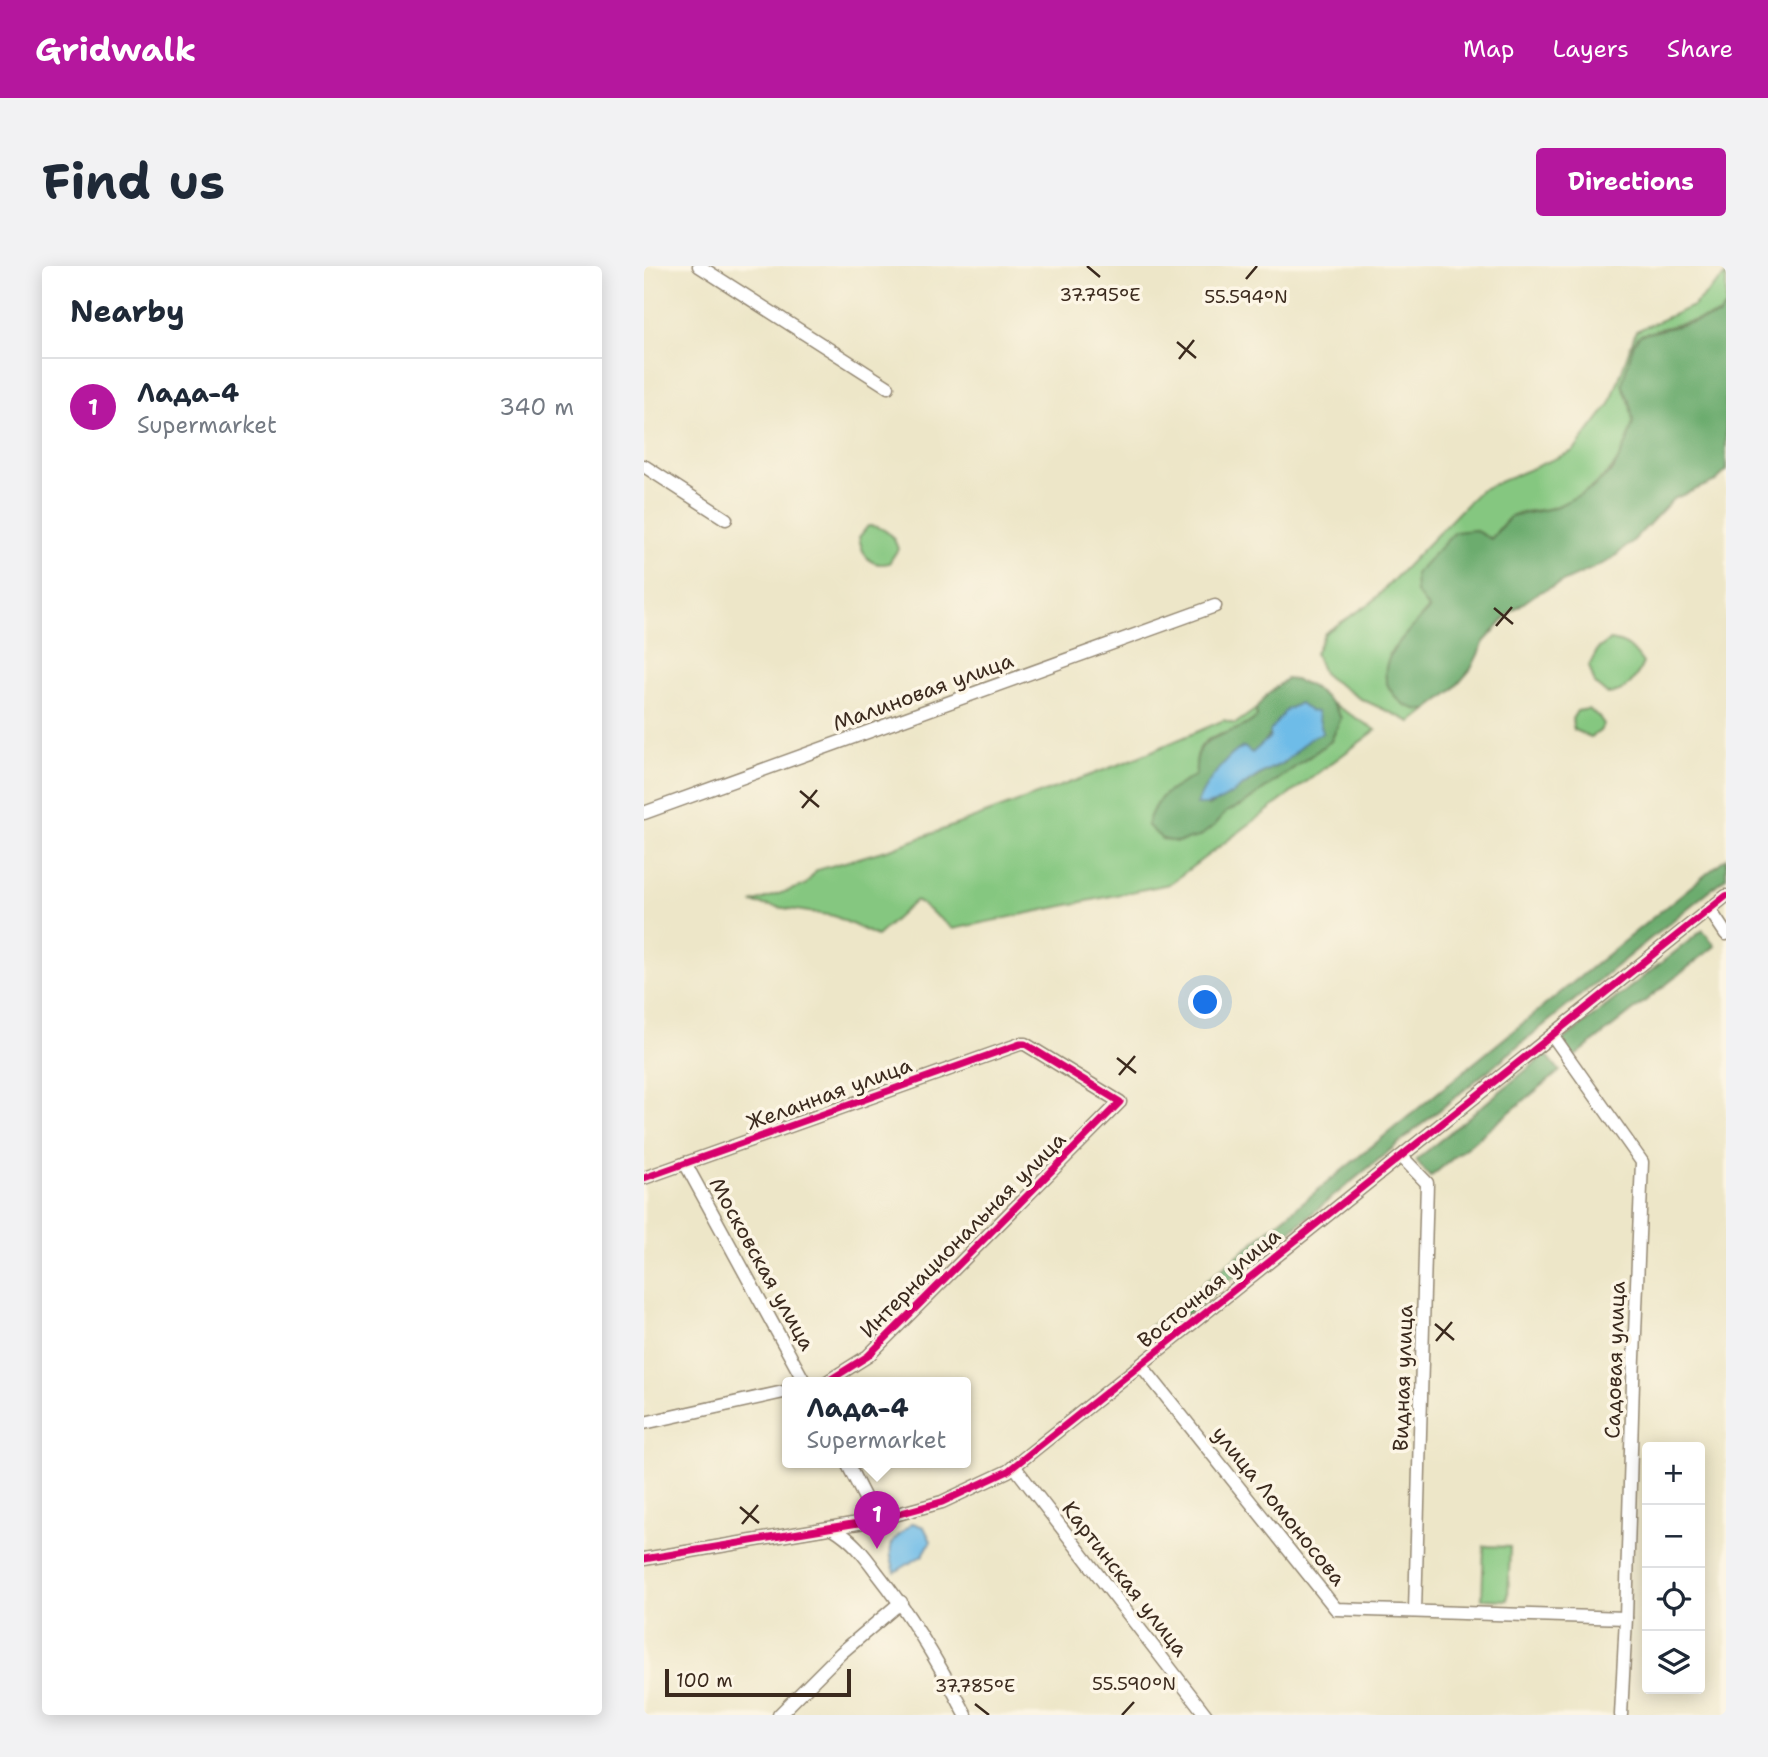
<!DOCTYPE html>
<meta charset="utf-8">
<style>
:root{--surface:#fff;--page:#f2f2f3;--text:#1f2937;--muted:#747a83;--line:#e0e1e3;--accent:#b5179e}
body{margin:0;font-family:"Shantell Sans",sans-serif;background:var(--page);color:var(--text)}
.controls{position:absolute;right:21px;bottom:21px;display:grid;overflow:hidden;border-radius:7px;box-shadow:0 4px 18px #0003}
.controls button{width:63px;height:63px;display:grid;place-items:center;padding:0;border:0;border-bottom:2px solid var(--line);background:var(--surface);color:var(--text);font:35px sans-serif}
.scale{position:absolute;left:21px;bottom:18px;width:186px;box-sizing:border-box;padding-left:7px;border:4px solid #3b2a1e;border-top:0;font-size:19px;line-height:24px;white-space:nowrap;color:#3b2a1e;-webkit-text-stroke:5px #fcf5e5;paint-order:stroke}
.you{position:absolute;left:562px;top:737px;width:24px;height:24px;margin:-18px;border:5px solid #fff;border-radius:50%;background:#1a73e8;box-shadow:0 0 0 10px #1a73e833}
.badge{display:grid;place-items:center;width:46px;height:46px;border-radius:50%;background:var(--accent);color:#fff;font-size:23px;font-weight:700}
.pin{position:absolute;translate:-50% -58px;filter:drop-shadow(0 2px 4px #0008)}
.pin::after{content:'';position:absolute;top:37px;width:24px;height:21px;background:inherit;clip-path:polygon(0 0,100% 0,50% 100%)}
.popup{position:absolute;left:138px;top:1111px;width:189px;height:91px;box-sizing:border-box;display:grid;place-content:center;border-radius:7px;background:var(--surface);filter:drop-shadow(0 2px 5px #0005);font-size:23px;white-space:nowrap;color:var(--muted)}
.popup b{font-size:26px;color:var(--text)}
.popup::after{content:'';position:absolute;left:50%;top:100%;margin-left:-14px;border:14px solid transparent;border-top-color:var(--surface)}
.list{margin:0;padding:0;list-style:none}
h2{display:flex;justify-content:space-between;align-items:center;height:91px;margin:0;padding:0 28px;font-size:30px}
h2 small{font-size:23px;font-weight:400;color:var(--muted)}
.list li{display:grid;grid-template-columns:46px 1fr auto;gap:21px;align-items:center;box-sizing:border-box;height:98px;padding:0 28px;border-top:2px solid var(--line)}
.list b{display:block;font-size:26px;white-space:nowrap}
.list p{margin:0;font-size:23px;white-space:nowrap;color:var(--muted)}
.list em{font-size:23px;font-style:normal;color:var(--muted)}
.icon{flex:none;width:38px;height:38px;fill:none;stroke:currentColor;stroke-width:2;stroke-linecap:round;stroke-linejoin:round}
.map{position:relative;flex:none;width:1082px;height:1449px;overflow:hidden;border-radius:7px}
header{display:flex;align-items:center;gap:42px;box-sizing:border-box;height:98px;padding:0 35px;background:var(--accent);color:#fff}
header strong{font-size:33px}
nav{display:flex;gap:38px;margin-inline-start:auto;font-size:24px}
.intro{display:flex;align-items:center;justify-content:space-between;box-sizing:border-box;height:168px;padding:0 42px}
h1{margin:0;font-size:49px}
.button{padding:18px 32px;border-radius:7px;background:var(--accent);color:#fff;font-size:24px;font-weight:700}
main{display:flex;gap:42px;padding:0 42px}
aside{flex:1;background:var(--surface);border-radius:7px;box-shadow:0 4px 18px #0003}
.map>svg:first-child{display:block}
</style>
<header>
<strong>Gridwalk</strong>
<nav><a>Map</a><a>Layers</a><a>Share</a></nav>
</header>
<div class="intro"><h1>Find us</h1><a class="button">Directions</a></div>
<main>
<aside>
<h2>Nearby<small></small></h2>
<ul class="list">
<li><span class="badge">1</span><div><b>Лада-4</b><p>Supermarket</p></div><em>340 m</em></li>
</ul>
</aside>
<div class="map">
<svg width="1082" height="1449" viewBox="0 0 1082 1449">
<rect width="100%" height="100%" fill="#fcf5e5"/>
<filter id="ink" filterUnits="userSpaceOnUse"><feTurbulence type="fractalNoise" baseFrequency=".0143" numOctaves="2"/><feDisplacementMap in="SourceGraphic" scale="14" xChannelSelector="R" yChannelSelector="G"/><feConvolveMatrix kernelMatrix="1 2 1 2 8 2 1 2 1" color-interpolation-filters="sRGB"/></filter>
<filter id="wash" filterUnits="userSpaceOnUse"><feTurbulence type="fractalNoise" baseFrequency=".00686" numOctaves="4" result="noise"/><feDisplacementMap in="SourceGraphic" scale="28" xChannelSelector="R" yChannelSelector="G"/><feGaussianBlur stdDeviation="1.57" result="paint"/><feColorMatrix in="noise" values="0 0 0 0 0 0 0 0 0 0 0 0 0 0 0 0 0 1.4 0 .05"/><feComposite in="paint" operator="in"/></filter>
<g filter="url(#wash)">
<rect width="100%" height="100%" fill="#ede6c8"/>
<g fill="#85c780" stroke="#60784f" stroke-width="2">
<path d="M1082,9V41L1074,49L1011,64L978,118C983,130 988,140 989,154C990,193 945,229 911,241C898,246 882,243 869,249C860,254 853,266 847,273L830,264L772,326L785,342L745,388L773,444H783L767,456L715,432L685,412L679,407L671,387L681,367L728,336L836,224L927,186L932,182L966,138L992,65L1049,40Z"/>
<path d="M224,260C238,259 250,269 254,283L245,297C225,302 218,288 215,271Z"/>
<path d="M966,374C983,376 989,383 999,397C992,413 982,427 963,428L951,418L945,400L954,383Z"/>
<path d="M689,438L732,464L525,618L309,663L272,634L233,670L190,650L108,637L161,619L173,604L249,582L487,494L580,454L591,458L612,443L613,451C600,463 585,465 569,471C535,485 562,536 570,560L582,546L600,538L687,475L697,452Z"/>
<polygon points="944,443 955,451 960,458 956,465 947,471 930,464 928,453 933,445"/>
<polygon points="840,1280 866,1281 864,1334 838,1333"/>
</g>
<g fill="#6cac6e" stroke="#546b46" stroke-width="2" fill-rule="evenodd">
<path d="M1082,41V205L1072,215L1029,233L988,276L965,295L892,328L867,346L840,376L827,403L808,425L783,444C768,444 759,440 750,429C723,398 766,365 785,343L772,326L771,308L811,266L830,264L847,273L867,250L910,242L947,223L969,204L983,176L989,156L986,137L978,118L990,77L996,69L1074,50Z"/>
<path d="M642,413C665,414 687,432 697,452L687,475L600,538L582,546L570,560L555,571L533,576L518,573L503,559C512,528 526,524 552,509C548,461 588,475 613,451L612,443L623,429ZM650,440L661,442L674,451L676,461L640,497L622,505L581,532L564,540L567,515L574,505L600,481L608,488C628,476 629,451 650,440Z"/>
<polygon points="1082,592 1082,611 510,1076 502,1064"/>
<polygon points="1059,664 1071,680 930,791 918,775"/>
<polygon points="902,788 916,805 786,911 772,894"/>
</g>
<g fill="#6ebce8" stroke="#547383" stroke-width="2">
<path d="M656,437L666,445L673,446L679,467C660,472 655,486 640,496C634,500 627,502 620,506C598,518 579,541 553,539C557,523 584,487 600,481L608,487L626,471V465L642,444Z"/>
<path d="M269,1257L280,1261L287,1275L279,1289L251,1306C241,1278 247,1275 269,1257Z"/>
</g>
</g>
<g filter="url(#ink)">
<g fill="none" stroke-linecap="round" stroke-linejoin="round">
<defs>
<g id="street">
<polyline points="55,0 244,121"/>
<polyline points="0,200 82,253"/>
<polyline points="0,547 571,340"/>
<polyline points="1066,644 1082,668"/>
<polyline points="909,770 998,896 989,1116 982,1352 977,1449"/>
<polyline points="758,891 783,917 771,1345"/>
<polyline points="41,897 161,1117"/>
<polyline points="0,912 376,778 381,778 476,836 224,1090 181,1117"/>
<polyline points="497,1099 692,1343 982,1352"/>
<polyline points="0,1157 144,1125"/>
<polyline points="203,1197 232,1254"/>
<polyline points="370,1200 562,1449"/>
<path d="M189,1262C210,1275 220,1289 234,1308C269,1352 296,1399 322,1449"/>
<polyline points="0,1293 232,1254 298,1236 364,1205 1082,630"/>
<polyline points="135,1449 197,1387 257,1336"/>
</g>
</defs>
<use href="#street" stroke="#948873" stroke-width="15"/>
<use href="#street" stroke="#fff" stroke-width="12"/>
<defs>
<g id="cycleway">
<polyline points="0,912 376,778 381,778 476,836 224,1090 181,1117"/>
<polyline points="0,1293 232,1254 298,1236 364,1205 1082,630"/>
</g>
</defs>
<use href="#cycleway" stroke="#fcf5e5" stroke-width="11"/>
<use href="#cycleway" stroke="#d6006c" stroke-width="7"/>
</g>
</g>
<path fill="none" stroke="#3b2a1e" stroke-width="2.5" d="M443,0L456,11M602,13L613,0M533,76L552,92M535,93L550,74M850,342L869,358M852,360L868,341M156,525L175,541M158,542L173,524M473,792L492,807M475,809L491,790M791,1058L810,1074M792,1075L808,1056M96,1241L115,1257M98,1258L114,1239M331,1438L345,1449M478,1449L490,1436"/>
<g text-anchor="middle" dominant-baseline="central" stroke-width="7" stroke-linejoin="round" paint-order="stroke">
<g font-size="21" fill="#3b2a1e" stroke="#fcf5e5">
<text transform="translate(279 426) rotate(-20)">Малиновая улица</text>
<text transform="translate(185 828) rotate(-20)">Желанная улица</text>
<text transform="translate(319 969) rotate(-45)">Интернациональная улица</text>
<text transform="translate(118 998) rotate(61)">Московская улица</text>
<text transform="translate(565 1022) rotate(-39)">Восточная улица</text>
<text transform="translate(971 1094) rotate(-88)">Садовая улица</text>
<text transform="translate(759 1112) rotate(-88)">Видная улица</text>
<text transform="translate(635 1240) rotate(51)">улица Ломоносова</text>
<text transform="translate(481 1313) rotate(52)">Картинская улица</text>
</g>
</g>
<g font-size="18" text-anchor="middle" fill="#3b2a1e" stroke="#fcf5e5" stroke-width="7" stroke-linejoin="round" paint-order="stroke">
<text x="456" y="35">37.795°E</text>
<text x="602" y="37">55.594°N</text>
<text x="490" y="1424">55.590°N</text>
<text x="331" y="1426">37.785°E</text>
</g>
</svg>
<div class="controls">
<button>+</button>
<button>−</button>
<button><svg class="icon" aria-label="locate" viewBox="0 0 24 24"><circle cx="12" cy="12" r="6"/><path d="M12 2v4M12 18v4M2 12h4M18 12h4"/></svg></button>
<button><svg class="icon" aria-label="layers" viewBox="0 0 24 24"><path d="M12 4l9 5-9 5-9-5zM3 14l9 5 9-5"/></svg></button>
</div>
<div class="scale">100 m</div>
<div class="you"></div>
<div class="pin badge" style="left:233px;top:1283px">1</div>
<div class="popup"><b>Лада-4</b>Supermarket</div>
</div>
</main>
